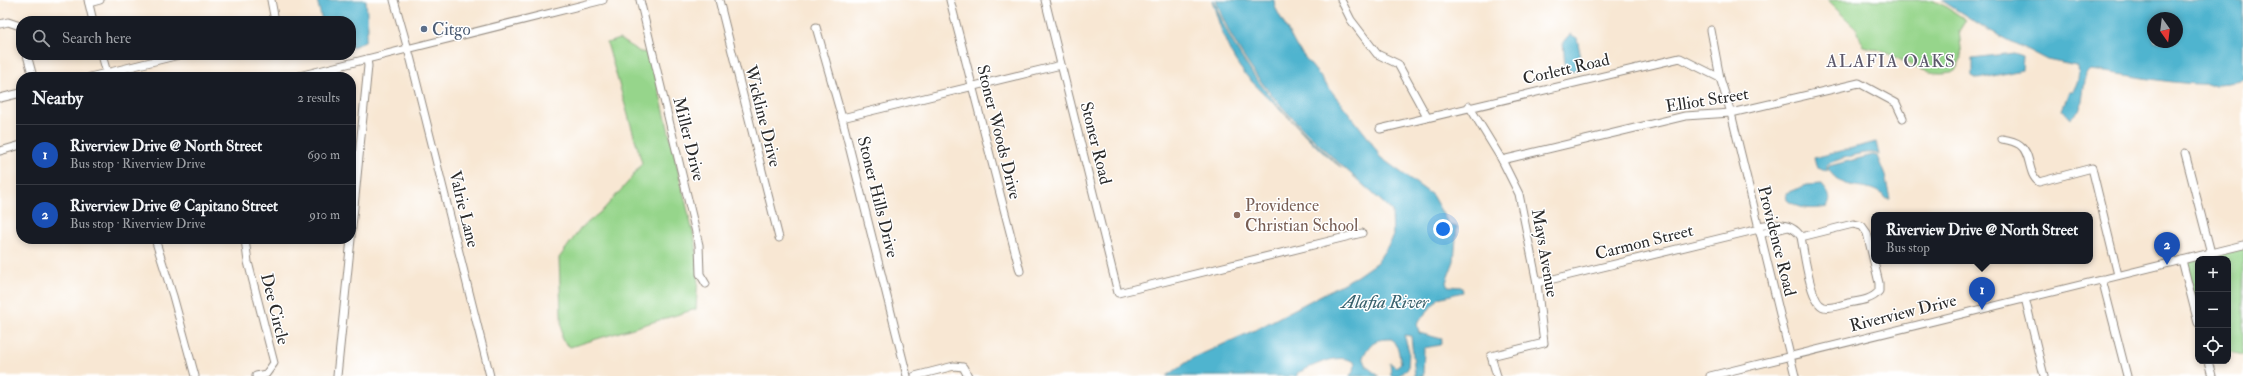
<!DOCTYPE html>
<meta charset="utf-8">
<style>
:root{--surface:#171b24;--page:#20242c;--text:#f1f3f6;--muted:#9ea1a6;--line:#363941;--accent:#ea580c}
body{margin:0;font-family:"IM FELL Double Pica",serif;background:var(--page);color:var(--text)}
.controls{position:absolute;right:12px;bottom:12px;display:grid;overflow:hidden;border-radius:8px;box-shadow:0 2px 6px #0003}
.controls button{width:36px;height:36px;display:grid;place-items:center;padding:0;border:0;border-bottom:1px solid var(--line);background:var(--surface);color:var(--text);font:20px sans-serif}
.compass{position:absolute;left:2147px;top:12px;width:36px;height:36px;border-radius:50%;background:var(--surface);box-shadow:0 2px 6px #0003;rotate:166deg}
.you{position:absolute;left:1443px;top:229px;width:14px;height:14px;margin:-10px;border:3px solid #fff;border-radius:50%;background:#1a73e8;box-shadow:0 0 0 6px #1a73e833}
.badge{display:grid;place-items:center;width:26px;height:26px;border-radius:50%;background:var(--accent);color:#fff;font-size:13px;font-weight:700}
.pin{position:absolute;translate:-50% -33px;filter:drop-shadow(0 1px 2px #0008)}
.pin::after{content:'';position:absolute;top:21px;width:14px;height:12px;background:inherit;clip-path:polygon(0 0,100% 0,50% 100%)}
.popup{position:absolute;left:1871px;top:212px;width:222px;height:52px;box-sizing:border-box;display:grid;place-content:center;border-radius:8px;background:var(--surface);filter:drop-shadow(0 1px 3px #0005);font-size:13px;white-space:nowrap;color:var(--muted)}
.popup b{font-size:15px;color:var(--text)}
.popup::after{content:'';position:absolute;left:50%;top:100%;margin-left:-8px;border:8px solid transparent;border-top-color:var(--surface)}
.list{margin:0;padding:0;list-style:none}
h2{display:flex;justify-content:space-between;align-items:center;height:52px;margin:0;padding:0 16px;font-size:17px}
h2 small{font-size:13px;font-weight:400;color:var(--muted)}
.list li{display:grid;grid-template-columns:26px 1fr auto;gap:12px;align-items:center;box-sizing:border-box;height:60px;padding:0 16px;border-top:1px solid var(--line)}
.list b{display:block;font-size:15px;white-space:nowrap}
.list p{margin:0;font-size:13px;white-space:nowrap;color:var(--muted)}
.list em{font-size:13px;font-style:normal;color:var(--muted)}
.icon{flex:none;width:22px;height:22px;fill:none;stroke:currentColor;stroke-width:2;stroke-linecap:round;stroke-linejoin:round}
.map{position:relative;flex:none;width:2243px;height:376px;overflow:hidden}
.search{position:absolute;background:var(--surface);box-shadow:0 2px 6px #0003;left:16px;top:16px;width:340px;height:44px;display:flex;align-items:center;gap:10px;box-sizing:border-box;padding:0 14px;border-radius:16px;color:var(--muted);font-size:15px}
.panel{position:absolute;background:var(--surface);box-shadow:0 2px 6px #0003;left:16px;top:72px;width:340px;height:172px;border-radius:16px}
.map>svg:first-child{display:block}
</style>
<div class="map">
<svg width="2243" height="376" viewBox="0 0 2243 376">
<rect width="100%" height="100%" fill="#fff"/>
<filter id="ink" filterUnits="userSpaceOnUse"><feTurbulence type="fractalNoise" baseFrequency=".025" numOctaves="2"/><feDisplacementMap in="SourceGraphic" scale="8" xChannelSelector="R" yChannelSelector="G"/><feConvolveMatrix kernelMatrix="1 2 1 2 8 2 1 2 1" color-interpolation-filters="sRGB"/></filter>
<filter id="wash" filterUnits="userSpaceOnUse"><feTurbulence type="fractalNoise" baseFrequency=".012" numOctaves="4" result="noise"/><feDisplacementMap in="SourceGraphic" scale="16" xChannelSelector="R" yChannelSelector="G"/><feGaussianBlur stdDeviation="0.9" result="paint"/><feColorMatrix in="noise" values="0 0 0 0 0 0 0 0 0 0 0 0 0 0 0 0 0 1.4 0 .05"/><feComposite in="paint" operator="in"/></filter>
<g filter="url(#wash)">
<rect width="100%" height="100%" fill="#f8e7d3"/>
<g fill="#96d58b" stroke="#60805b">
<path d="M1827,0H1932L1947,7L1966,20L1959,31L1962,57L1955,71C1927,79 1908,62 1884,52C1877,49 1870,48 1863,46L1857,29Z"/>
<polygon points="619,39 640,52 650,53 696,245 698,276 696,309 570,347 562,340 559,258 581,228 603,210 629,181 642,163 607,43"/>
<polygon points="2243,248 2243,355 2228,352 2228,259 2199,259"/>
<polygon points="2198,259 2198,316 2185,263"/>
</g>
<g fill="#50b4cf" stroke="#3e707d" fill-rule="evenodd">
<polygon points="317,0 366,0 368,28 365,41 351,48 351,21 322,21"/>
<path d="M1212,0H1214C1237,69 1289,120 1342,168C1320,152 1308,137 1289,118C1271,99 1248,82 1235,60C1224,42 1218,20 1212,0Z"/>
<path d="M1216,0H1274L1275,7L1296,46L1370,140L1380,157L1432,195L1449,225L1457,227L1454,261L1446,282L1448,286L1462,287L1463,292L1439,298L1417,323L1419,333L1442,339L1440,345L1424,348L1423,376H1415L1411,336L1404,335L1409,351L1408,369L1398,376H1391L1390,363L1396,367L1401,363L1398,349L1392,339C1375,339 1371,341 1363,357L1367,367L1379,376H1349L1354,371L1355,363C1339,351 1314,366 1297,373V376H1167L1193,358L1257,329L1357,276L1377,262L1393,238L1392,211C1325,149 1246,89 1216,0Z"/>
<path d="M1941,0H2243V80C2204,92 2132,75 2090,70L2086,74L2081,108L2070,119L2062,110L2069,91H2073C2077,84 2081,74 2077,66L2047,60L1987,29ZM2153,18H2177V42H2153Z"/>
<polygon points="1570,34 1577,38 1582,63 1577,70 1570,71 1565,66 1563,42"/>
<polygon points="2014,53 2023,56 2022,70 1978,79 1972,76 1972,58"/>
<path d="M1876,142L1879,155C1871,148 1837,160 1827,164V171L1816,166L1814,158Z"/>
<path d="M1873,155L1877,156L1885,176L1890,199H1887C1867,178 1846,196 1828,169L1829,166Z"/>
<path d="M1821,184C1828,192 1833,198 1827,207C1814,210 1797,209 1787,200L1786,193L1807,185Z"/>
</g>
</g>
<g filter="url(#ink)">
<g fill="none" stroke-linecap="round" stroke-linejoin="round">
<defs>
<g id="minor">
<polyline points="88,0 93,21"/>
<polyline points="271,0 275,21"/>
<polyline points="394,0 411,60 490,376"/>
<polyline points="640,0 699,245 700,274 706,284"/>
<polyline points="719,0 779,238"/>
<polyline points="950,0 1020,271"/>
<polyline points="1045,0 1118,293 1362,233"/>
<polyline points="1341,0 1351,20 1377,54 1398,64 1427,117"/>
<polyline points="89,3 100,0"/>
<polyline points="0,24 8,22 20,26 21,29"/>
<polyline points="816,27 842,118 907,376"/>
<polyline points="1711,30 1720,78"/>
<polyline points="27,55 33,77"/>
<polyline points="102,55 107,73"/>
<polyline points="90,77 179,55"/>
<polyline points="295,77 603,0"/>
<polyline points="0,98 21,93"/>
<polyline points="1469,106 1502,160 1519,194 1537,283 1544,343 1491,356 1497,376"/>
<polyline points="842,118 1061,65"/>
<polyline points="1380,129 1680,58 1720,78 1731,113 1795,376"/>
<path d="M2002,139C2008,140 2016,142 2020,145C2032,154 2027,174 2039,182L2092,168L2118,275"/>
<polyline points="0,151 21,145"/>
<polyline points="2185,153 2211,253"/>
<polyline points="1502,160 1685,116 1731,113 1859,83 1896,103 1903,118"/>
<path d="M1758,226C1773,223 1792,222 1801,237C1804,251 1810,304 1824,307C1832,309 1841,305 1848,303C1859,301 1872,300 1879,291V283L1867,233L1862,226L1853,224L1801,237"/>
<polyline points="1760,234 1788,227"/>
<polyline points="351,237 368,66 367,59"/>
<polyline points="155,239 173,296 195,376"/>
<polyline points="245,239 248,262 274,363 266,374 256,376"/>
<polyline points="2182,260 2198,323"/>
<polyline points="2102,279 2127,376"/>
<polyline points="1537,283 1759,229"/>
<polyline points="2025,298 2044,376"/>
<polyline points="2208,361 2212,376"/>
<polyline points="337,376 351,239"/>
<polyline points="915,376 954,366 963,367 968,376"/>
<polyline points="1710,376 2243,245"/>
</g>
</defs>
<use href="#minor" stroke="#92897f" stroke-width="9"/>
<use href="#minor" stroke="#fff" stroke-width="7"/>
</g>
</g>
<circle fill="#5c6f8a" stroke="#fff" stroke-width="1.5" cx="424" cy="29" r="4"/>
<circle fill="#8d6e63" stroke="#fff" stroke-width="1.5" cx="1237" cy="215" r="4"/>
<g text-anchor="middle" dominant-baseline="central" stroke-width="3" stroke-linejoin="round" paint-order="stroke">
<g font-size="17" fill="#4e5e75" stroke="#fff" text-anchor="start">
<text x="432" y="29">Citgo</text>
</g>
<g font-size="17" fill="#2b2b2b" stroke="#fff">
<text transform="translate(1566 69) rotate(-13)">Corlett Road</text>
<text transform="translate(1707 100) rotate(-9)">Elliot Street</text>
<text transform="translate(763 116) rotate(76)">Wickline Drive</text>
<text transform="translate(999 132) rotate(76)">Stoner Woods Drive</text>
<text transform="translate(689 139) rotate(76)">Miller Drive</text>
<text transform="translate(1096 143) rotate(76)">Stoner Road</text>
<text transform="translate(878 197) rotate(76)">Stoner Hills Drive</text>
<text transform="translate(464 209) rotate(76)">Valrie Lane</text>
<text transform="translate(1777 241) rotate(76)">Providence Road</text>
<text transform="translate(1644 242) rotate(-14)">Carmon Street</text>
<text transform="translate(1545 253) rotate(80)">Mays Avenue</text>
<text transform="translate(275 309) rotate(76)">Dee Circle</text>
<text transform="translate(1903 313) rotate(-14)">Riverview Drive</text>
</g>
<g font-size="17" fill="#785e54" stroke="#fff" text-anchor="start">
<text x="1245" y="205">Providence<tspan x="1245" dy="20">Christian School</tspan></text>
</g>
<g font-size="18" letter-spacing="1" fill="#5c586b" stroke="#fff">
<text x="1891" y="61">ALAFIA OAKS</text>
</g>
<g font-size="18" font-style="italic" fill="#3a626d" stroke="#fff">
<text x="1385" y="302">Alafia River</text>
</g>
</g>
</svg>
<div class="controls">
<button>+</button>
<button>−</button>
<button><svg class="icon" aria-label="locate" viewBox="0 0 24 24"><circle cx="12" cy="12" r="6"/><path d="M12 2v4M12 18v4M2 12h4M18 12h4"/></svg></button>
</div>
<svg class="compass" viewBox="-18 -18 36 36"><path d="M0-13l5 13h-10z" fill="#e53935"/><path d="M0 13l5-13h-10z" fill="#9ea1a6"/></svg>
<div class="you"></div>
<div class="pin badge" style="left:1982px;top:310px;background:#1a4fb4">1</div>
<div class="popup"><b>Riverview Drive @ North Street</b>Bus stop</div>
<div class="pin badge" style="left:2167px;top:265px;background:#1a4fb4">2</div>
<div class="search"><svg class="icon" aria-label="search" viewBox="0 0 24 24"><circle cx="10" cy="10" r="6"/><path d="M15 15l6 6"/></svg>Search here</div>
<section class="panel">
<h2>Nearby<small>2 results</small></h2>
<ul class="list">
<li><span class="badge" style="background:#1a4fb4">1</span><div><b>Riverview Drive @ North Street</b><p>Bus stop · Riverview Drive</p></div><em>690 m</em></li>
<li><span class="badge" style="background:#1a4fb4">2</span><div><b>Riverview Drive @ Capitano Street</b><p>Bus stop · Riverview Drive</p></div><em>910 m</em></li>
</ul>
</section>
</div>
